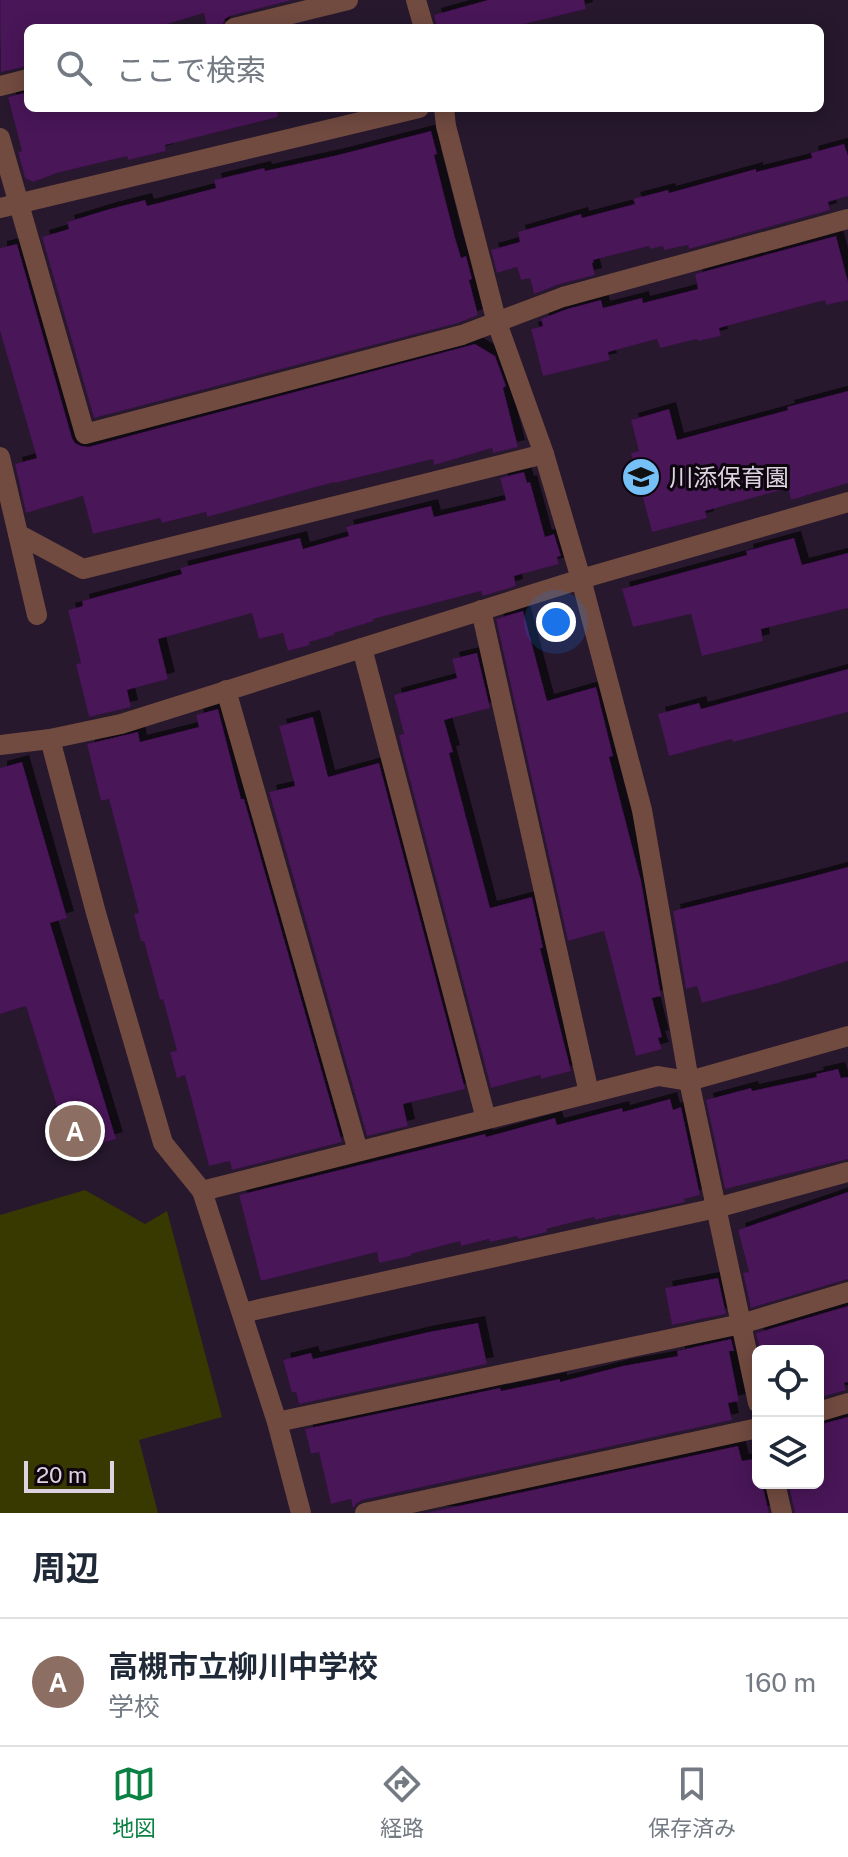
<!DOCTYPE html>
<html lang="ja">
<meta charset="utf-8">
<style>
:root{--surface:#fff;--page:#f2f2f3;--text:#1f2937;--muted:#747a83;--line:#e0e1e3;--accent:#0b8043}
body{margin:0;font-family:"Public Sans","Noto Sans JP",sans-serif;background:var(--page);color:var(--text)}
.controls{position:absolute;right:24px;bottom:24px;display:grid;overflow:hidden;border-radius:12px;box-shadow:0 4px 20px #0003}
.controls button{width:72px;height:72px;display:grid;place-items:center;padding:0;border:0;border-bottom:2px solid var(--line);background:var(--surface);color:var(--text);font:40px sans-serif}
.scale{position:absolute;left:24px;bottom:20px;width:90px;box-sizing:border-box;padding-left:8px;border:4px solid #dcd2e0;border-top:0;font-size:22px;line-height:28px;white-space:nowrap;color:#dcd2e0;-webkit-text-stroke:6px #0d060f;paint-order:stroke}
.you{position:absolute;left:556px;top:622px;width:28px;height:28px;margin:-20px;border:6px solid #fff;border-radius:50%;background:#1a73e8;box-shadow:0 0 0 12px #1a73e833}
.badge{display:grid;place-items:center;width:52px;height:52px;border-radius:50%;background:var(--accent);color:#fff;font-size:26px;font-weight:700}
.pin{position:absolute;translate:-50% -50%;border:4px solid #fff;box-shadow:0 2px 8px #0006}
.list{margin:0;padding:0;list-style:none}
h2{display:flex;justify-content:space-between;align-items:center;height:104px;margin:0;padding:0 32px;font-size:34px}
h2 small{font-size:26px;font-weight:400;color:var(--muted)}
.list li{display:grid;grid-template-columns:52px 1fr auto;gap:24px;align-items:center;box-sizing:border-box;height:128px;padding:0 32px;border-top:2px solid var(--line)}
.list b{display:block;font-size:30px;white-space:nowrap}
.list p{margin:0;font-size:26px;white-space:nowrap;color:var(--muted)}
.list em{font-size:26px;font-style:normal;color:var(--muted)}
.icon{flex:none;width:44px;height:44px;fill:none;stroke:currentColor;stroke-width:2;stroke-linecap:round;stroke-linejoin:round}
.map{position:relative;flex:none;width:848px;height:1513px;overflow:hidden}
.search{position:absolute;background:var(--surface);box-shadow:0 4px 20px #0003;left:24px;right:24px;top:24px;height:88px;display:flex;align-items:center;gap:20px;box-sizing:border-box;padding:0 28px;border-radius:12px;color:var(--muted);font-size:30px}
.sheet{height:232px;background:var(--surface)}
nav{display:flex;justify-content:space-around;align-items:center;box-sizing:border-box;height:112px;border-top:2px solid var(--line);background:var(--surface);font-size:22px;color:var(--muted)}
nav a{display:grid;justify-items:center;gap:4px}
nav .on{color:var(--accent)}
.map>svg:first-child{display:block}
</style>
<div class="map">
<svg width="848" height="1513" viewBox="0 0 848 1513">
<defs>
<filter id="shadow"><feDropShadow dx="7" dy="-7" stdDeviation="0" flood-color="#0009"/></filter>
</defs>
<rect width="100%" height="100%" fill="#27182d"/>
<polygon fill="#373900" points="85,1190 145,1224 167,1211 222,1417 139,1440 158,1513 0,1513 0,1215"/>
<g fill="#481259" filter="url(#shadow)">
<polygon points="0,0 292,0 230,16 225,19 221,28 207,28 204,13 154,28 28,28 28,66 1,72"/>
<polygon points="488,0 584,0 586,9 508,28 437,28 434,15"/>
<polygon points="28,92 28,108 277,108 278,117 165,145 166,151 128,160 127,156 57,173 33,182 25,178 18,152 22,151 8,97"/>
<polygon points="431,131 437,154 434,155 455,238 461,258 466,256 472,279 469,280 478,315 458,323 94,418 42,237 69,229 67,222 110,209 145,200 147,206 216,188 214,180 264,168 265,171 338,155"/>
<polygon points="844,144 848,156 848,196 828,202 830,210 689,249 688,245 664,250 663,246 650,249 649,246 593,260 594,262 592,263 595,275 560,284 534,294 530,278 521,280 517,267 497,273 491,250 520,242 518,232 581,214 582,218 635,204 633,199 668,190 669,193 756,169 756,172 812,158 811,153"/>
<polygon points="836,236 848,282 848,300 826,305 825,300 719,328 721,336 698,341 697,339 660,348 657,339 608,352 610,360 543,376 531,329 543,326 541,319 567,309 601,300 603,308 642,298 643,303 698,289 695,274"/>
<polygon points="17,244 72,438 75,443 81,446 88,447 475,344 495,356 506,386 503,388 518,447 493,453 492,448 434,465 433,459 335,483 334,482 207,517 206,512 162,523 160,518 93,534 83,496 26,513 15,464 37,458 0,331 0,248"/>
<polygon points="848,391 848,483 791,500 788,488 705,511 707,518 652,532 631,453 639,451 631,420 669,409 677,440 788,410 787,407"/>
<polygon points="524,472 527,483 530,482 545,537 554,534 561,556 557,557 559,564 514,576 516,586 483,596 481,591 373,619 374,621 334,633 334,635 309,642 310,645 288,651 283,633 259,639 252,613 158,639 168,679 127,690 131,707 89,717 76,664 81,663 68,610 83,606 82,601 182,574 180,568 300,538 303,549 349,536 346,527 431,506 434,517 506,500 500,478"/>
<polygon points="794,538 802,565 848,553 848,608 761,629 763,641 702,656 691,614 633,627 622,589 747,555 746,551"/>
<polygon points="523,611 547,701 596,687 613,756 609,757 641,881 661,996 652,998 662,1037 658,1038 662,1049 636,1056 604,931 568,941 496,619"/>
<polygon points="477,653 490,708 444,720 453,752 449,753 490,908 532,897 543,948 540,948 571,1071 541,1079 540,1075 491,1088 404,757 399,735 404,734 394,695 457,678 452,659"/>
<polygon points="848,669 848,712 733,742 732,739 669,756 658,714 699,703 701,709"/>
<polygon points="218,709 241,799 244,799 342,1142 232,1170 230,1161 209,1166 185,1075 177,1078 170,1052 177,1051 163,999 160,1000 144,941 141,941 134,914 139,913 109,799 101,801 87,744 138,732 140,742 199,727 196,715"/>
<polygon points="313,717 328,777 379,763 465,1089 403,1104 408,1126 367,1136 269,792 295,786 279,726"/>
<polygon points="22,762 67,918 50,923 116,1139 71,1152 26,1006 0,1014 0,768"/>
<polygon points="848,867 848,961 778,983 702,1003 697,986 686,989 673,911 799,880"/>
<polygon points="838,1069 841,1078 848,1077 848,1159 725,1189 706,1100 751,1088 752,1091 817,1077 816,1074"/>
<polygon points="670,1099 673,1110 681,1107 700,1195 684,1199 685,1202 620,1216 620,1214 595,1220 594,1217 546,1229 547,1232 518,1239 517,1236 490,1242 489,1239 461,1246 460,1241 411,1254 411,1256 379,1263 377,1252 261,1281 239,1195 485,1134 486,1137 555,1118 557,1125 622,1108 623,1112"/>
<polygon points="848,1192 848,1279 751,1308 743,1273 749,1272 738,1230"/>
<polygon points="718,1278 726,1314 672,1325 665,1288"/>
<polygon points="848,1306 848,1382 844,1383 846,1390 818,1398 818,1351 760,1351 756,1333"/>
<polygon points="478,1323 487,1364 299,1404 296,1392 292,1393 283,1360 311,1353 313,1359 429,1332"/>
<polygon points="731,1339 734,1351 729,1351 739,1401 728,1403 732,1420 362,1500 356,1504 353,1509 351,1499 331,1504 319,1452 311,1454 305,1429 500,1388 501,1391 560,1379 560,1382 623,1366 678,1356 677,1351"/>
<polygon points="848,1417 848,1513 795,1513 788,1483 818,1483 818,1425"/>
<polygon points="738,1446 742,1461 753,1459 758,1483 762,1483 769,1513 426,1513"/>
</g>
<g fill="none" stroke-linecap="round" stroke-linejoin="round">
<g stroke="#724b40" stroke-width="20">
<polyline points="416,0 424,28"/>
<polyline points="234,28 348,0"/>
<polyline points="0,86 28,79"/>
<polyline points="444,108 446,126 497,323 544,454 581,579 642,810 689,1081 758,1403"/>
<polyline points="0,138 85,434 462,335 563,297 848,219"/>
<polyline points="0,208 419,108"/>
<polyline points="0,457 37,615"/>
<polyline points="18,534 83,569 544,454"/>
<polyline points="481,610 589,1093"/>
<polyline points="362,648 486,1119"/>
<polyline points="226,690 358,1151"/>
<polyline points="50,739 96,913 163,1143 202,1191 277,1422 301,1513"/>
<polyline points="0,745 50,739 121,724 581,579 848,502"/>
<polyline points="202,1191 658,1076 689,1081 848,1036"/>
<polyline points="242,1313 716,1208 848,1172"/>
<polyline points="818,1412 848,1403"/>
<polyline points="277,1422 741,1324 848,1292"/>
<polyline points="775,1483 782,1513"/>
<polyline points="365,1513 758,1428"/>
</g>
</g>
<defs>
<symbol id="school-disc" viewBox="-11 -11 22 22"><circle r="9.5" fill="#75c0f6" stroke="#0d060f"/><path d="M0-5L7-2L0 1L-7-2ZM-4 1L0 2.5L4 1V4Q0 6-4 4Z" fill="#111"/></symbol>
</defs>
<g fill-rule="evenodd">
<use href="#school-disc" x="619" y="455" width="44" height="44"/>
</g>
<g text-anchor="middle" dominant-baseline="central" stroke-width="6" stroke-linejoin="round" paint-order="stroke">
<g font-size="24" fill="#dcd2e0" stroke="#0d060f" text-anchor="start">
<text x="669" y="477">川添保育園</text>
</g>
</g>
</svg>
<div class="controls">
<button><svg class="icon" aria-label="locate" viewBox="0 0 24 24"><circle cx="12" cy="12" r="6"/><path d="M12 2v4M12 18v4M2 12h4M18 12h4"/></svg></button>
<button><svg class="icon" aria-label="layers" viewBox="0 0 24 24"><path d="M12 4l9 5-9 5-9-5zM3 14l9 5 9-5"/></svg></button>
</div>
<div class="scale">20 m</div>
<div class="you"></div>
<div class="pin badge" style="left:75px;top:1131px;background:#8d6e63">A</div>
<div class="search"><svg class="icon" aria-label="search" viewBox="0 0 24 24"><circle cx="10" cy="10" r="6"/><path d="M15 15l6 6"/></svg>ここで検索</div>
</div>
<section class="sheet">
<h2>周辺<small></small></h2>
<ul class="list">
<li><span class="badge" style="background:#8d6e63">A</span><div><b>高槻市立柳川中学校</b><p>学校</p></div><em>160 m</em></li>
</ul>
</section>
<nav>
<a class="on"><svg class="icon" aria-label="map" viewBox="0 0 24 24"><path d="M3 6l6-2 6 2 6-2v14l-6 2-6-2-6 2zM9 4v14M15 6v14"/></svg>地図</a>
<a><svg class="icon" aria-label="directions" viewBox="0 0 24 24"><path d="M12 3l9 9-9 9-9-9zM9 14v-3h6M13 9l2 2-2 2"/></svg>経路</a>
<a><svg class="icon" aria-label="saved" viewBox="0 0 24 24"><path d="M7 4h10v16l-5-4-5 4z"/></svg>保存済み</a>
</nav>
